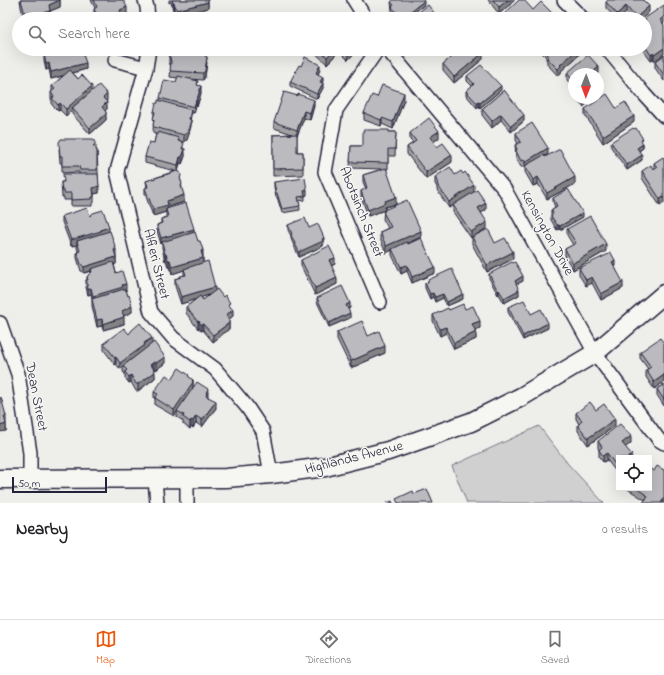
<!DOCTYPE html>
<style>
:root{--surface:#fff;--page:#f2f2f2;--text:#202124;--muted:#757577;--line:#e0e0e0;--accent:#ea580c}
body{margin:0;font-family:"Indie Flower",sans-serif;background:var(--page);color:var(--text)}
.controls{position:absolute;right:12px;bottom:12px;display:grid;overflow:hidden;border-radius:0px;box-shadow:0 4px 16px #0002}
.controls button{width:36px;height:36px;display:grid;place-items:center;padding:0;border:0;border-bottom:1px solid var(--line);background:var(--surface);color:var(--text);font:20px sans-serif}
.compass{position:absolute;left:568px;top:68px;width:36px;height:36px;border-radius:50%;background:var(--surface);box-shadow:0 4px 16px #0002;rotate:181deg}
.scale{position:absolute;left:12px;bottom:10px;width:95px;box-sizing:border-box;padding-left:4px;border:2px solid #22223b;border-top:0;font-size:11px;line-height:14px;white-space:nowrap;color:#22223b;-webkit-text-stroke:3px #f6f6f2;paint-order:stroke}
.list{margin:0;padding:0;list-style:none}
h2{display:flex;justify-content:space-between;align-items:center;height:52px;margin:0;padding:0 16px;font-size:17px}
h2 small{font-size:13px;font-weight:400;color:var(--muted)}
.icon{flex:none;width:22px;height:22px;fill:none;stroke:currentColor;stroke-width:2;stroke-linecap:round;stroke-linejoin:round}
.map{position:relative;flex:none;width:664px;height:503px;overflow:hidden}
.search{position:absolute;background:var(--surface);box-shadow:0 4px 16px #0002;left:12px;right:12px;top:12px;height:44px;display:flex;align-items:center;gap:10px;box-sizing:border-box;padding:0 14px;border-radius:22px;color:var(--muted);font-size:15px}
.sheet{height:116px;background:var(--surface)}
nav{display:flex;justify-content:space-around;align-items:center;box-sizing:border-box;height:56px;border-top:1px solid var(--line);background:var(--surface);font-size:11px;color:var(--muted)}
nav a{display:grid;justify-items:center;gap:2px}
nav .on{color:var(--accent)}
.map>svg:first-child{display:block}
</style>
<div class="map">
<svg width="664" height="503" viewBox="0 0 664 503">
<rect width="100%" height="100%" fill="#eeeeeb"/>
<filter id="ink" filterUnits="userSpaceOnUse"><feTurbulence type="fractalNoise" baseFrequency=".025" numOctaves="2"/><feDisplacementMap in="SourceGraphic" scale="8" xChannelSelector="R" yChannelSelector="G"/><feConvolveMatrix kernelMatrix="1 2 1 2 8 2 1 2 1" color-interpolation-filters="sRGB"/></filter>
<g filter="url(#ink)">
<polygon fill="#d0d0d1" stroke="#797986" points="539,426 568,464 604,503 467,503 452,466"/>
<g fill="none" stroke-linecap="round" stroke-linejoin="round">
<defs>
<g id="minor">
<polyline points="145,0 147,7 148,19"/>
<polyline points="354,0 366,19"/>
<polyline points="564,0 583,19"/>
<polyline points="149,49 146,68 117,171 151,312 173,338 215,369 247,407 263,431 271,474"/>
<polyline points="378,49 336,110 325,172 380,302"/>
<polyline points="387,49 505,190 595,353 659,440 664,443"/>
<polyline points="607,49 644,94 664,116"/>
<polyline points="115,60 146,68"/>
<polyline points="0,323 18,374 30,453 30,479"/>
<polyline points="155,479 157,503"/>
<polyline points="187,479 187,503"/>
</g>
<polyline id="secondary" points="0,479 226,478 271,474 325,467 388,451 471,422 521,397 595,353 664,294"/>
</defs>
<use href="#minor" stroke="#22223b" stroke-width="16"/>
<use href="#secondary" stroke="#22223b" stroke-width="21"/>
<use href="#minor" stroke="#f6f6f2" stroke-width="13"/>
<use href="#secondary" stroke="#f6f6f2" stroke-width="18"/>
</g>
<g fill="#a1a1a4" stroke="#22223b" fill-rule="evenodd">
<polygon points="20,0 60,0 60,7 50,11 50,17 48,18 49,19 24,19 21,7"/>
<polygon points="91,0 123,0 127,14 121,17 121,18 120,19 95,19 94,15 94,9 95,8"/>
<polygon points="169,0 208,0 208,8 190,13 185,19 185,14 177,16 174,9 173,10 171,2 169,3"/>
<polygon points="488,0 514,0 514,1 499,14"/>
<polygon points="391,2 424,5 406,19 398,19 392,11"/>
<polygon points="606,2 649,12 642,19 631,19 626,13 619,19 616,19 606,8"/>
<polygon points="645,19 663,24 654,61 653,60 651,61 642,49 645,49 645,40 647,38 645,36"/>
<polygon points="44,49 81,49 86,69 73,73 78,79 92,91 107,101 106,101 107,109 105,111 106,120 90,134 72,114 72,110 66,116 60,110 58,111 52,105 52,101 51,99 51,92 52,91 52,86 63,76 51,79 49,69 46,70 44,61"/>
<polygon points="311,49 358,49 348,60 339,51 327,64"/>
<polygon points="442,49 480,49 483,59 454,83 443,70 443,64 450,59"/>
<polygon points="539,49 579,49 579,53 578,54 578,56 561,71 561,73 558,76 547,64 547,61 546,59 546,57 539,50"/>
<polygon points="664,55 664,81 655,68 655,62"/>
<path d="M205,56L207,63L205,77L203,80L190,79L198,85L201,93L197,107L196,106L194,113H191L190,120L191,126L187,140L184,142L179,141L184,149L185,156L182,164L180,163L178,171L181,181L184,202L168,207V208L194,232L203,257V263L215,291L230,307L233,316L229,319V329L213,342L203,330L201,331L199,328L198,329L186,313V307L196,299L181,304L175,286V279L180,277L184,275V270L172,274L170,267H168L166,260L165,261L162,248V244H161L157,231V225L161,223V219L166,217V212L153,216L145,194V188H147L146,181L175,171L145,163V157L154,143L156,134H154L153,132L154,112L158,103L160,101V98L176,82L178,78L170,77L171,66L170,64H169V57ZM210,295L203,300L201,297Z"/>
<polygon points="301,66 320,70 318,74 323,81 322,83 323,88 317,99 290,86 290,82"/>
<polygon points="567,73 599,73 574,74 574,88 567,80"/>
<polygon points="467,76 501,90 480,108 479,106 477,108 466,95 466,91 472,86 467,81"/>
<polygon points="504,90 524,121 511,132 501,120 492,128 482,115 482,109"/>
<polygon points="377,97 404,100 393,129 382,124 381,126 364,120 364,113"/>
<polygon points="575,98 594,98 583,107"/>
<polygon points="314,106 310,120 304,118 297,136 297,152 303,152 303,175 273,176 273,135 292,134 274,128 274,122"/>
<polygon points="616,108 634,122 603,143 585,115 585,109"/>
<polygon points="389,132 396,132 395,156 388,156 388,169 386,169 396,204 385,207 385,210 421,237 408,243 435,273 412,283 407,271 401,274 392,255 392,250 386,253 380,239 380,232 388,228 383,219 384,210 368,216 361,197 361,191 366,189 363,182 363,175 382,169 350,168 351,146 363,146"/>
<polygon points="410,133 439,138 433,142 437,147 452,162 426,179 407,154 407,147 413,143 410,140"/>
<polygon points="516,133 548,154 544,156 545,157 575,184 547,199 538,184 533,186 525,172 525,168 524,167 521,167 516,158 515,145 518,144 516,140"/>
<polygon points="611,142 643,143 643,148 639,151 642,160 627,170 611,147"/>
<polygon points="95,146 96,150 97,150 99,193 94,194 94,203 92,203 92,206 71,206 71,200 64,200 64,197 62,197 61,182 63,182 79,174 79,172 62,173 62,163 60,163 59,149"/>
<polygon points="664,158 660,206 642,178 642,171 653,169 654,168 654,163"/>
<polygon points="455,175 474,192 486,210 481,213 487,228 475,236 495,243 513,259 487,272 472,244 472,237 471,238 453,212 453,205 449,208 437,190 437,187 435,184 435,177"/>
<polygon points="274,182 307,195 305,195 305,200 299,201 300,210 282,213 277,197 276,197 274,187"/>
<polygon points="553,198 583,217 560,230 559,229 557,230 551,220 551,210 555,207 553,202"/>
<polygon points="62,216 90,216 109,231 116,256 116,264 114,264 116,273 126,290 132,312 123,316 124,324 103,330 102,326 97,327 92,306 92,299 91,294 88,295 86,287 86,280 87,280 87,277 91,272 91,271 84,273 81,271 77,258 77,252 78,251 77,248 77,245 71,246 62,222"/>
<polygon points="288,225 309,228 324,243 323,244 323,246 299,257 291,239 291,236 288,230"/>
<polygon points="567,229 606,251 573,270 565,256 565,249 573,245 567,235"/>
<polygon points="301,260 335,264 331,266 337,284 315,295 301,266"/>
<polygon points="615,267 623,288 601,300 592,283 586,286 579,275 579,268"/>
<polygon points="489,274 523,281 516,284 519,295 504,303 499,294 498,295 489,278"/>
<polygon points="428,280 463,299 447,306 443,298 435,302 433,297 430,299 425,288 425,283 428,282"/>
<polygon points="317,298 350,308 348,309 350,318 329,327 317,302"/>
<polygon points="508,307 531,314 548,328 523,340 508,312"/>
<polygon points="465,309 480,328 475,330 476,339 454,349 446,333 440,336 433,321 433,315 449,310"/>
<polygon points="337,332 368,336 385,353 351,368 337,339"/>
<polygon points="129,334 152,344 165,363 156,370 154,369 155,378 138,391 136,391 131,382 129,383 125,378 125,374 123,372 123,367 120,369 116,364 115,365 104,350 104,343"/>
<polygon points="664,343 664,382 654,389 646,377 646,370 648,369 640,358 640,352"/>
<polygon points="189,377 193,380 193,388 208,396 208,397 216,408 202,427 196,423 193,428 191,427 190,429 183,424 183,421 177,417 177,411 174,416 155,405 155,399 154,398 154,392 172,379"/>
<polygon points="664,384 664,406 657,395 657,389"/>
<polygon points="0,398 6,416 6,431"/>
<polygon points="596,410 615,426 588,445 578,431 578,425 579,424 576,419 576,413"/>
<polygon points="598,441 631,443 625,447 632,458 619,458 619,472 617,473 607,460 603,462 599,457 599,450 598,448"/>
<polygon points="664,470 645,500 626,488 649,488 654,471"/>
</g>
<g fill="#838386" stroke="#22223b">
<polygon points="60,0 60,7 50,11 50,17 44,19 30,19 30,16 49,5"/>
<polygon points="508,0 514,0 514,1 499,14 499,7"/>
<polygon points="424,1 424,5 406,19 403,19 403,17"/>
<polygon points="208,2 208,8 177,16 177,10"/>
<polygon points="173,3 174,3 174,9 173,10"/>
<polygon points="626,6 626,13 619,19 617,19 617,14"/>
<polygon points="649,6 649,12 642,19 636,19 636,18"/>
<polygon points="127,7 127,14 121,17 121,18 111,19 120,10"/>
<polygon points="29,13 29,19 25,19 25,14"/>
<polygon points="553,14 553,19 547,19"/>
<polygon points="664,16 664,23 660,26 660,20"/>
<polygon points="664,48 664,54 654,61 654,55"/>
<polygon points="34,49 40,49 34,51"/>
<polygon points="335,49 339,49 339,51 327,64 327,57"/>
<polygon points="352,49 358,49 348,60 348,53"/>
<polygon points="577,49 579,49 579,53 578,54 578,56 561,71 561,73 558,76 558,69 560,65"/>
<polygon points="483,53 483,59 454,83 454,77"/>
<polygon points="653,53 653,60 651,61 651,55"/>
<polygon points="207,57 205,77 203,80 203,73"/>
<polygon points="49,63 49,69 46,70 46,64"/>
<polygon points="86,63 86,69 51,79 51,72"/>
<polygon points="320,65 320,70 316,78 316,73"/>
<polygon points="599,67 599,73 598,74 594,74 594,71"/>
<polygon points="323,77 323,81 320,86 320,82"/>
<polygon points="323,83 323,88 317,99 317,94"/>
<polygon points="92,86 92,92 72,108 72,110 66,116 66,109"/>
<polygon points="201,86 201,93 197,107 197,100"/>
<polygon points="501,86 501,90 480,108 480,103"/>
<polygon points="601,86 601,92 598,95 598,88"/>
<polygon points="404,93 404,100 393,129 393,122"/>
<polygon points="107,94 107,101 103,104 103,98"/>
<polygon points="586,98 594,98 583,107 583,100"/>
<polygon points="196,100 196,106 194,113 194,107"/>
<polygon points="314,100 314,106 310,120 310,113"/>
<polygon points="107,102 107,109 102,114 102,107"/>
<polygon points="479,102 479,106 477,108 477,103"/>
<polygon points="60,103 60,110 58,111 58,105"/>
<polygon points="191,110 191,116 189,126 189,119"/>
<polygon points="304,111 304,118 297,136 297,130"/>
<polygon points="106,112 106,120 90,134 90,128"/>
<polygon points="501,114 501,120 492,128 492,121"/>
<polygon points="524,115 524,121 511,132 511,126"/>
<polygon points="634,116 634,122 603,143 603,136"/>
<polygon points="382,118 382,124 381,126 381,120"/>
<polygon points="191,120 191,126 187,140 184,142 184,135"/>
<polygon points="439,131 439,138 430,144 430,137"/>
<polygon points="643,144 643,148 637,152 637,148"/>
<polygon points="548,148 548,154 526,167 525,166 525,168 525,162"/>
<polygon points="185,149 185,156 182,164 182,157"/>
<polygon points="452,155 452,162 426,179 426,172"/>
<polygon points="642,155 642,160 627,170 627,165"/>
<polygon points="180,157 180,163 178,172 178,165"/>
<polygon points="538,177 538,184 533,186 533,180"/>
<polygon points="575,177 575,184 547,199 547,193"/>
<polygon points="474,185 474,192 449,208 449,202"/>
<polygon points="99,186 99,193 93,194 93,188"/>
<polygon points="307,190 307,195 304,196 304,191"/>
<polygon points="184,195 184,202 168,207 168,211 166,209 166,212 153,216 153,209 167,201"/>
<polygon points="396,197 396,204 385,207 385,210 368,216 368,210 385,201"/>
<polygon points="664,197 664,203 660,206 660,199"/>
<polygon points="486,203 486,210 478,215 478,208"/>
<polygon points="583,213 583,217 560,230 560,226"/>
<polygon points="487,222 487,228 471,238 471,232"/>
<polygon points="557,225 559,225 559,229 557,230"/>
<polygon points="109,227 109,233 77,241 77,245 71,246 71,240"/>
<polygon points="194,229 194,236 162,242 162,244 161,244 161,238"/>
<polygon points="421,231 421,237 393,250 392,249 392,250 386,253 386,246"/>
<polygon points="324,238 324,243 323,244 323,246 299,257 299,252"/>
<polygon points="606,244 606,251 573,270 573,263"/>
<polygon points="116,249 116,256 114,256 114,250"/>
<polygon points="203,250 203,257 201,251"/>
<polygon points="513,252 513,259 487,272 487,265"/>
<polygon points="165,254 166,254 166,260 165,261"/>
<polygon points="116,257 116,264 92,271 91,269 91,271 84,273 84,267"/>
<polygon points="203,258 203,264 172,274 172,267"/>
<polygon points="335,258 335,264 329,267 329,260"/>
<rect x="168" y="260" width="2" height="7"/>
<polygon points="615,260 615,267 612,262"/>
<polygon points="407,265 407,271 401,274 401,267"/>
<polygon points="435,267 435,273 412,283 412,277"/>
<polygon points="523,276 523,281 515,285 515,281"/>
<polygon points="592,277 592,283 586,286 586,280"/>
<polygon points="337,278 337,284 315,295 315,288"/>
<polygon points="623,282 623,288 601,300 601,294"/>
<polygon points="126,284 126,291 93,303 93,296"/>
<polygon points="215,287 215,293 181,304 181,297"/>
<polygon points="91,288 91,294 88,295 88,289"/>
<polygon points="499,290 499,294 498,295 498,291"/>
<polygon points="519,290 519,295 504,303 504,298"/>
<polygon points="433,293 433,297 430,299 430,294"/>
<polygon points="443,294 443,298 435,302 435,297"/>
<polygon points="463,294 463,299 447,306 447,302"/>
<polygon points="350,303 350,308 346,309 346,305"/>
<polygon points="132,306 132,312 122,317 122,311"/>
<polygon points="233,310 233,316 226,322 226,315"/>
<polygon points="350,313 350,318 329,327 329,323"/>
<polygon points="124,317 124,324 103,330 103,324"/>
<polygon points="102,319 102,326 97,327 97,320"/>
<polygon points="199,321 199,328 198,329 198,322"/>
<polygon points="480,321 480,328 472,331 472,324"/>
<polygon points="229,323 229,329 213,342 213,335"/>
<polygon points="548,323 548,328 523,340 523,336"/>
<polygon points="203,324 203,330 201,331 201,325"/>
<polygon points="446,327 446,333 440,336 440,329"/>
<polygon points="476,332 476,339 454,349 454,343"/>
<polygon points="152,338 152,344 123,366 123,367 120,369 120,363"/>
<polygon points="385,346 385,353 351,368 351,361"/>
<polygon points="116,357 116,364 115,365 115,358"/>
<polygon points="165,357 165,363 156,370 156,363"/>
<polygon points="154,362 154,369 150,365"/>
<polygon points="155,372 155,378 138,391 138,384"/>
<polygon points="131,375 131,382 129,383 129,377"/>
<polygon points="664,375 664,382 654,389 654,382"/>
<polygon points="193,380 193,389 174,416 174,410"/>
<polygon points="208,389 208,396 207,398 206,396 206,393"/>
<polygon points="216,401 216,408 202,427 202,420"/>
<polygon points="196,416 196,423 193,428 193,421"/>
<polygon points="615,419 615,426 588,445 588,438"/>
<polygon points="191,420 191,427 190,429 190,422"/>
<polygon points="6,424 6,431 0,432 0,426"/>
<polygon points="631,436 631,443 622,450 622,443"/>
<polygon points="607,453 607,460 603,462 603,456"/>
<polygon points="619,465 619,472 617,473 617,467"/>
<polygon points="664,498 664,503 661,503"/>
</g>
<g fill="#bbbbbf" stroke="#22223b">
<polygon points="21,0 60,0 49,5 50,11 30,16 29,13 25,14"/>
<polygon points="94,0 123,0 127,7 120,10 121,12 114,15 115,17 111,19 99,19 94,9 97,7"/>
<polygon points="172,0 207,0 208,2 177,10 174,3 173,3"/>
<polygon points="393,0 423,0 424,1 403,17 402,16 400,17 392,7 394,5 391,2"/>
<polygon points="493,0 508,0 499,7"/>
<polygon points="519,0 524,0 533,10 541,2 553,14 547,19 505,19 502,16"/>
<polygon points="608,0 643,0 649,6 636,18 626,6 617,14 606,2"/>
<polygon points="428,5 439,19 410,19"/>
<polygon points="664,5 664,16 660,20 664,25 664,48 654,55 653,53 651,55 645,46 645,40 650,36 645,30 646,26 645,19 644,19"/>
<polygon points="185,13 207,14 206,19 210,19 180,19 180,18 185,19"/>
<polygon points="48,15 49,19 34,19"/>
<polygon points="332,15 336,19 328,19"/>
<polygon points="66,16 67,19 56,19"/>
<polygon points="45,49 81,49 86,63 51,72 49,63 46,64 44,54 46,54"/>
<polygon points="169,49 205,49 205,56 207,57 205,71 203,73 170,71 171,62 170,57 169,57"/>
<polygon points="318,49 335,49 327,57"/>
<polygon points="344,49 352,49 348,53"/>
<polygon points="447,49 480,49 483,53 454,77 443,64 453,56"/>
<polygon points="544,49 578,49 560,65 561,66 558,69 547,58 549,56 546,53 547,52"/>
<polygon points="588,55 599,67 594,71 597,74 574,74 574,82 567,73"/>
<polygon points="664,55 664,75 655,62"/>
<polygon points="305,57 320,65 316,73 323,77 320,82 323,83 317,94 290,82 299,65 301,66"/>
<polygon points="481,65 501,86 480,103 479,102 477,103 466,91 474,84 467,76"/>
<polygon points="70,70 78,79 82,75 92,86 66,109 60,103 58,105 52,98 54,97 51,92 55,89 52,86"/>
<polygon points="178,76 198,81 197,85 201,86 197,100 196,100 194,107 160,98 164,80 176,82"/>
<polygon points="598,82 601,86 598,88"/>
<polygon points="99,85 107,94 103,98 107,102 102,107 106,112 106,114 90,128 72,108"/>
<polygon points="382,85 404,93 393,122 382,118 381,120 364,113 372,95 377,97"/>
<polygon points="504,90 524,115 511,126 501,114 492,121 482,109"/>
<polygon points="284,92 298,96 298,94 314,100 310,113 304,111 297,130 274,122"/>
<polygon points="607,94 616,108 625,102 634,116 603,136 585,109"/>
<polygon points="581,98 586,98 583,100"/>
<polygon points="158,100 191,110 189,119 191,120 187,133 184,135 154,127 153,126 154,120 153,119 155,112 154,112 156,103 158,103"/>
<polygon points="429,118 439,131 430,137 437,147 443,143 452,155 426,172 407,147 416,141 410,133"/>
<polygon points="532,123 548,148 525,162 524,160 521,161 516,151 517,149 515,145 521,142 516,133"/>
<polygon points="633,128 634,129 636,128 643,139 641,140 643,144 637,148 642,155 627,165 611,142"/>
<polygon points="363,130 389,130 389,132 396,132 395,149 388,149 388,163 350,162 351,146 363,146"/>
<polygon points="158,132 179,138 178,141 184,143 182,149 185,149 182,157 180,157 178,165 145,157 149,142 154,143 156,134 158,134"/>
<polygon points="297,134 297,152 303,152 303,168 273,169 273,135"/>
<polygon points="61,139 93,139 95,140 95,145 93,146 96,146 96,150 97,150 97,170 80,170 79,166 62,166 62,156 60,156 59,142"/>
<polygon points="560,149 575,177 547,193 538,177 533,180 525,166 544,155 545,157"/>
<polygon points="663,157 664,158 664,197 660,199 642,171 651,165 653,169 657,167 654,163"/>
<polygon points="450,167 455,175 461,171 463,174 465,172 474,185 449,202 437,184 438,183 435,177"/>
<polygon points="386,168 396,197 385,201 385,203 368,210 361,191 367,188 363,175"/>
<polygon points="177,171 180,172 181,176 180,178 182,184 181,186 184,195 167,201 168,205 153,209 145,188 148,187 146,181"/>
<polygon points="63,174 98,174 99,186 93,188 94,197 92,197 92,199 71,200 71,193 64,193 64,191 62,191 61,182 64,182"/>
<polygon points="305,178 307,190 304,191 305,196 298,197 300,206 282,209 277,193 276,193 274,182"/>
<polygon points="568,189 583,213 560,226 559,225 557,225 551,216 553,213 551,210 557,206 553,198"/>
<polygon points="477,190 486,203 478,208 487,222 471,232 453,205"/>
<polygon points="407,200 421,231 386,246 380,232 391,227 383,212 385,211 384,210"/>
<polygon points="186,203 194,229 161,238 157,225 162,223 161,219 168,217 166,209"/>
<polygon points="87,208 90,216 93,213 103,210 109,227 100,230 101,231 71,240 62,216"/>
<polygon points="590,216 606,244 573,263 565,249 576,243 567,229"/>
<polygon points="305,218 309,228 318,224 324,238 322,239 323,241 299,252 291,235 292,234 288,225"/>
<polygon points="488,229 495,243 505,238 513,252 487,265 472,237"/>
<polygon points="110,231 116,249 114,250 116,257 84,267 81,264 77,252 80,251 77,241"/>
<polygon points="195,232 198,241 200,241 203,250 201,251 203,258 172,267 170,260 168,260 166,254 165,254 162,242"/>
<polygon points="421,238 435,267 412,277 407,265 401,267 392,249 407,242 408,244"/>
<polygon points="329,246 335,258 329,260 337,278 315,288 301,260"/>
<polygon points="611,253 615,260 612,262 623,282 601,294 592,277 586,280 579,268"/>
<polygon points="208,261 215,287 181,297 175,279 181,277 180,276 186,275 184,269"/>
<polygon points="113,262 116,273 122,271 126,284 122,285 123,287 93,296 91,288 88,289 86,280 88,280 87,277 90,273 92,272 91,269"/>
<polygon points="512,262 513,263 515,262 523,276 515,281 519,290 504,298 499,290 498,291 489,274"/>
<polygon points="452,269 463,294 447,302 443,294 435,297 433,293 430,294 425,283 428,282 428,280"/>
<polygon points="342,286 350,303 346,305 350,313 329,323 317,298"/>
<polygon points="124,289 126,290 128,296 129,295 132,306 122,311 124,317 103,324 102,319 97,320 92,299"/>
<polygon points="217,289 223,297 225,295 230,303 228,304 233,310 226,315 229,320 229,323 213,335 203,324 201,325 199,321 198,322 186,307 200,296 203,300"/>
<polygon points="524,300 531,314 541,309 548,323 523,336 508,307"/>
<polygon points="463,304 465,309 473,306 480,321 472,324 476,332 454,343 446,327 440,329 433,315 448,308 449,310"/>
<polygon points="362,321 368,336 379,331 385,346 351,361 337,332"/>
<polygon points="140,323 152,338 144,343 145,345 120,363 116,357 115,358 104,343 124,328 129,334 132,330"/>
<polygon points="660,338 664,343 664,375 654,382 646,370 651,367 640,352"/>
<polygon points="154,342 165,357 156,363 154,362 150,365 152,366 155,372 138,384 136,384 131,375 129,377 125,372 127,370 123,366"/>
<polygon points="179,368 189,375 188,376 193,380 192,381 193,382 174,410 155,398 158,394 154,392 166,375 172,379"/>
<polygon points="197,382 208,389 206,393 207,393 206,396 216,401 202,420 196,416 193,421 191,420 190,422 183,417 184,415 177,411"/>
<polygon points="664,384 664,400 657,389"/>
<polygon points="1,397 6,416 4,416 6,424 0,426 0,398"/>
<polygon points="590,402 596,410 604,404 615,419 588,438 578,425 582,421 576,413"/>
<polygon points="620,424 631,436 622,443 632,455 628,458 619,458 619,465 617,467 607,453 603,456 599,450 602,447 598,441"/>
<polygon points="657,466 664,470 664,498 661,503 643,503 648,496 636,488 649,488 649,468 654,471"/>
<polygon points="427,489 433,503 398,503 396,499 413,491 414,494"/>
<polygon points="392,501 393,503 387,503"/>
</g>
</g>
<g text-anchor="middle" dominant-baseline="central" stroke-width="3" stroke-linejoin="round" paint-order="stroke">
<g font-size="14" fill="#22223b" stroke="#f6f6f2">
<text transform="translate(361 212) rotate(68)">Abotsinch Street</text>
<text transform="translate(547 233) rotate(61)">Kensington Drive</text>
<text transform="translate(156 264) rotate(76)">Alfieri Street</text>
<text transform="translate(36 397) rotate(79)">Dean Street</text>
<text transform="translate(354 458) rotate(-14)">Highlands Avenue</text>
</g>
</g>
</svg>
<div class="controls">
<button><svg class="icon" aria-label="locate" viewBox="0 0 24 24"><circle cx="12" cy="12" r="6"/><path d="M12 2v4M12 18v4M2 12h4M18 12h4"/></svg></button>
</div>
<svg class="compass" viewBox="-18 -18 36 36"><path d="M0-13l5 13h-10z" fill="#e53935"/><path d="M0 13l5-13h-10z" fill="#757577"/></svg>
<div class="scale">50 m</div>
<div class="search"><svg class="icon" aria-label="search" viewBox="0 0 24 24"><circle cx="10" cy="10" r="6"/><path d="M15 15l6 6"/></svg>Search here</div>
</div>
<section class="sheet">
<h2>Nearby<small>0 results</small></h2>
<ul class="list">
</ul>
</section>
<nav>
<a class="on"><svg class="icon" aria-label="map" viewBox="0 0 24 24"><path d="M3 6l6-2 6 2 6-2v14l-6 2-6-2-6 2zM9 4v14M15 6v14"/></svg>Map</a>
<a><svg class="icon" aria-label="directions" viewBox="0 0 24 24"><path d="M12 3l9 9-9 9-9-9zM9 14v-3h6M13 9l2 2-2 2"/></svg>Directions</a>
<a><svg class="icon" aria-label="saved" viewBox="0 0 24 24"><path d="M7 4h10v16l-5-4-5 4z"/></svg>Saved</a>
</nav>
